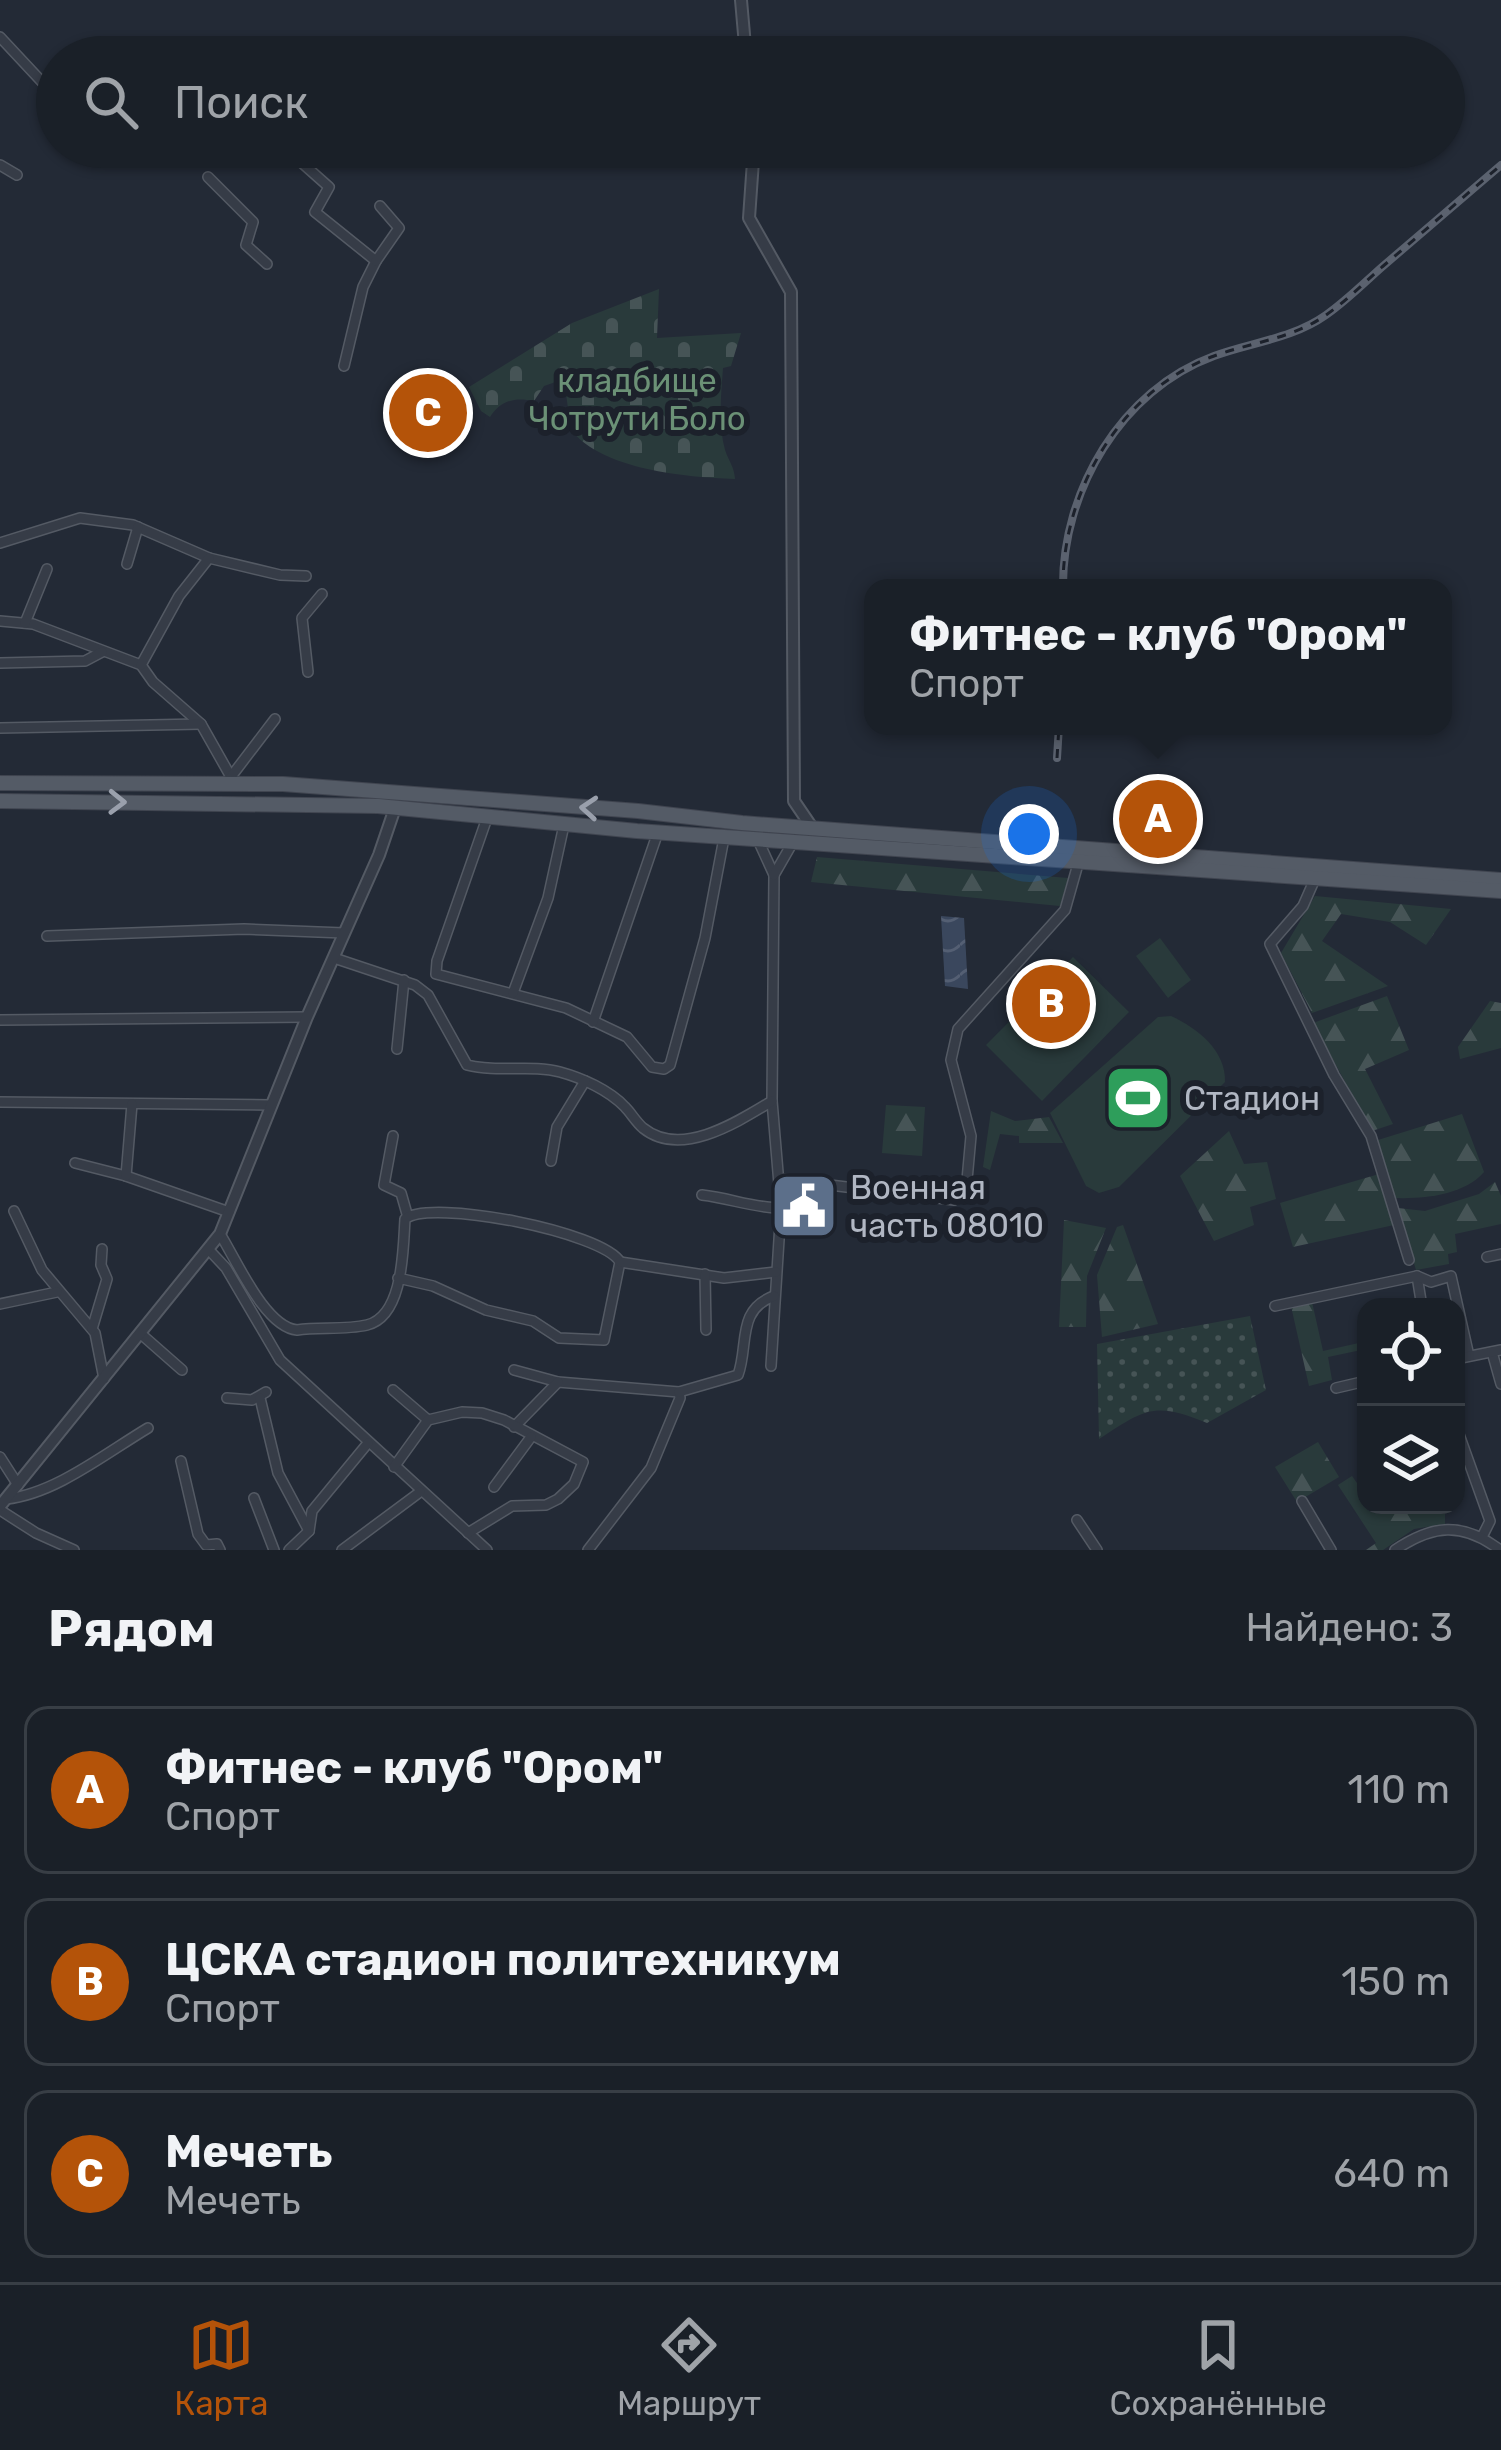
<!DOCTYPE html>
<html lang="ru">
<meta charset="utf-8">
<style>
:root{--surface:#1a2028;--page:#232830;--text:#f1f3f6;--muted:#9fa3a8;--line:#383e45;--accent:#b45309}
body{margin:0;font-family:Rubik,sans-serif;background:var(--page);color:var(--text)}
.controls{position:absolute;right:36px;bottom:36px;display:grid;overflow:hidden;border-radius:24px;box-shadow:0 3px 9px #0004}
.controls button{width:108px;height:108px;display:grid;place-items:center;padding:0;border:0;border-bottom:3px solid var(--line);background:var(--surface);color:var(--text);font:60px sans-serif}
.you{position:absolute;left:1029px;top:834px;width:42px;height:42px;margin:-30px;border:9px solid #fff;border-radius:50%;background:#1a73e8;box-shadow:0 0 0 18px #1a73e833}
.badge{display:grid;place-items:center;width:78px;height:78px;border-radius:50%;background:var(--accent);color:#fff;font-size:39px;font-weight:700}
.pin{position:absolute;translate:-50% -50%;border:6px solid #fff;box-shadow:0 3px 12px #0006}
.popup{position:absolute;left:864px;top:579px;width:588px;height:156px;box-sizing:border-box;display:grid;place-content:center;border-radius:24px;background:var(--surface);filter:drop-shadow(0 3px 9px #0005);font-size:39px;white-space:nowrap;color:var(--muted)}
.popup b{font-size:45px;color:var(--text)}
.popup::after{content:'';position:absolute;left:50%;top:100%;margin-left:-24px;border:24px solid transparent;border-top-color:var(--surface)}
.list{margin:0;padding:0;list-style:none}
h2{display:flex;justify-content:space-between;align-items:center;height:156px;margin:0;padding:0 48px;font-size:51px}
h2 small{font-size:39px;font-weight:400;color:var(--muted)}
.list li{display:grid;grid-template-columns:78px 1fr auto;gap:36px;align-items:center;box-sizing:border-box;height:168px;margin:0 24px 24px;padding:0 24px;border:3px solid var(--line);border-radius:24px}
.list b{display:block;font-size:45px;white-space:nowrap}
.list p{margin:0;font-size:39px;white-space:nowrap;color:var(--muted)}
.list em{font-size:39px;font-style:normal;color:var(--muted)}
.icon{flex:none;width:66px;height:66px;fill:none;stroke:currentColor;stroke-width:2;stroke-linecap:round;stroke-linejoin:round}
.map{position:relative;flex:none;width:1501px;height:1550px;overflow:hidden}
.search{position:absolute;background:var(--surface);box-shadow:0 3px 9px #0004;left:36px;right:36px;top:36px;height:132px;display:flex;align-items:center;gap:30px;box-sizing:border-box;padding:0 42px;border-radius:66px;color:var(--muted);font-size:45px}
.sheet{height:732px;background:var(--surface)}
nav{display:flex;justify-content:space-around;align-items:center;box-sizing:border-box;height:168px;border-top:3px solid var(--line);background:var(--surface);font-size:33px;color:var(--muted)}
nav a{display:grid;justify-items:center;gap:6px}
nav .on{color:var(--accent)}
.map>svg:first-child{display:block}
</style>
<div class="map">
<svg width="1501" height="1550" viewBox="0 0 1501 1550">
<defs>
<pattern id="forest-firs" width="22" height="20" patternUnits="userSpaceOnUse" patternTransform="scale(3)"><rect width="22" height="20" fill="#293a3b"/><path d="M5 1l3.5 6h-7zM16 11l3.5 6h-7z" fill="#465456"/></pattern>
<pattern id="cemetery-stones" width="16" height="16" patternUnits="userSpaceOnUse" patternTransform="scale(3)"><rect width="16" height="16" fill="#293a3b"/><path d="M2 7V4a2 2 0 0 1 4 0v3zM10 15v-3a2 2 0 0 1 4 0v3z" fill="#465456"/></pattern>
<pattern id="park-dots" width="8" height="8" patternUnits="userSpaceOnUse" patternTransform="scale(3)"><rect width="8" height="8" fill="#293a3b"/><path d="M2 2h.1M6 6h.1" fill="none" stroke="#465456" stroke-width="1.8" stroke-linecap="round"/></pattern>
<pattern id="water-waves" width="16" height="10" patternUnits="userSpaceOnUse" patternTransform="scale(3)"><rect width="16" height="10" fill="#3a475d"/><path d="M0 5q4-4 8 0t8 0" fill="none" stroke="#545f73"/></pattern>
</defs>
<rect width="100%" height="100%" fill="#232a36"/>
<g fill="url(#forest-firs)">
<polygon points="817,857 1068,878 1060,906 811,882"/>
<polygon points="1315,896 1451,909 1426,945 1390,922 1341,914 1322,941 1388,986 1312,1013 1281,953"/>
<polygon points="1387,996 1409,1050 1365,1069 1393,1124 1372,1131 1313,1023"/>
<polygon points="1490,1001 1501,1003 1501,1048 1460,1059 1458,1047"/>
<polygon points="886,1105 925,1107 922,1156 882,1153"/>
<polygon points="991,1111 1015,1121 1049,1117 1063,1143 1019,1143 1019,1136 1000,1134 990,1170 983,1167"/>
<path d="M1462,1114L1484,1172C1464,1195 1424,1199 1395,1198L1378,1140Z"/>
<polygon points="1229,1131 1244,1164 1267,1162 1276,1199 1250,1207 1254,1225 1214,1241 1180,1176"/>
<polygon points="1379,1174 1394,1225 1293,1247 1280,1203"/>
<polygon points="1495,1182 1501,1196 1501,1224 1455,1234 1457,1252 1448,1254 1449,1264 1416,1270 1398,1208 1425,1211 1479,1194"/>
<polygon points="1064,1220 1106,1228 1087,1276 1086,1327 1059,1327"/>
<polygon points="1123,1225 1158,1324 1102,1337 1097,1275 1117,1227"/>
<polygon points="1312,1302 1323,1351 1359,1343 1361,1350 1328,1357 1332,1380 1309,1386 1291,1306"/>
<polygon points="1318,1442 1339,1477 1297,1502 1275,1467"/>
<polygon points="1352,1476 1366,1496 1366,1505 1445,1505 1445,1524 1414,1529 1383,1550 1366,1550 1376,1543 1338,1485"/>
</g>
<path fill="url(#cemetery-stones)" d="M659,289L657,338L741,333L731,366L723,368C721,394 718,425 725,450C729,462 734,466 735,479C686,477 603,470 571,430L564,379L544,386L534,401C515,397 501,400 490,417L481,411L469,387L572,323Z"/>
<path fill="url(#park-dots)" d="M1250,1316L1266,1390L1207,1423C1154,1401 1145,1409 1099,1439L1097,1344Z"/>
<g fill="#293a3b">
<polygon points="1160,938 1191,980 1168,998 1136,956"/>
<polygon points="1073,957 1129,1012 1042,1101 986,1045"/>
<path d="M1171,1016C1197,1028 1226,1050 1225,1082L1119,1187L1099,1193L1086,1186L1050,1113L1158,1017Z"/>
</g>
<polygon fill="url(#water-waves)" points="941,916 964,918 968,989 945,986"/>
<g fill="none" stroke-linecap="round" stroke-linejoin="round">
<defs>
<g id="minor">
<polyline points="0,37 57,98"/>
<polyline points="284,147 329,187 315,212 376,261 363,287 344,366"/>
<polyline points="0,165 17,175"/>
<polyline points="208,177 253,222 246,245 267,264"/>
<polyline points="376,261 399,228 380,206"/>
<polyline points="0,543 80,518 133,525 209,558 280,575 306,576"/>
<polyline points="127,564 138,527"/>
<polyline points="0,621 33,624 141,665 153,682 201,724 231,777"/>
<polyline points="25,623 47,569"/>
<polyline points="0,663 85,661 102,652"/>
<polyline points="141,665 179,596 209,558"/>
<polyline points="308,672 302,618 322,594"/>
<polyline points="0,728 201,724"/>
<polyline points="230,778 275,719"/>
<polyline points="487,818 437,961 436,974 566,1008 627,1037 652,1067 664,1069 670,1065 705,938 724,838"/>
<polyline points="758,840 774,875 772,1101 781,1208 771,1366"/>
<polyline points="774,875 793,842"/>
<polyline points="1314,881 1303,906 1270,944 1334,1075 1371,1136 1409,1260"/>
<polyline points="47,936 244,929 344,933"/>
<path d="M334,958L415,985L428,995L467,1065C498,1073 531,1064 560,1072C582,1078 609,1090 625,1107C631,1113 636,1122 643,1128C681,1159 739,1121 772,1101"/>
<polyline points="513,993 548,898 564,825"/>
<polyline points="0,1020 307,1017"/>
<polyline points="593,1022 658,832"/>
<polyline points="397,1049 404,980"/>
<polyline points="0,1102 271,1105"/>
<polyline points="393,1136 384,1185 401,1193 407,1214"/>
<polyline points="551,1161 557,1127 585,1081"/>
<polyline points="75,1163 126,1176 229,1212"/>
<polyline points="126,1176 132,1104"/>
<polyline points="780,1179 954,1200 966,1191 971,1136 951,1060 958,1029 1065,910 1078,864"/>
<path d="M702,1195C730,1198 753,1208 781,1208"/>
<polyline points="14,1211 42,1270 95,1333 104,1379"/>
<path d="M220,1234C237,1261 265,1327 297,1330C320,1327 345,1330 367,1325C404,1316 403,1248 405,1219C430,1198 603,1232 620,1262L604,1340L559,1338L533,1321L486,1310L433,1286L398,1278"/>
<polyline points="210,1251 226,1268 280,1360 487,1550"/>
<polyline points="1487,1257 1501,1254"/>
<polyline points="620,1262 724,1278 776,1272"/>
<polyline points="705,1274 706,1330"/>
<polyline points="1417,1276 1422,1307"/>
<polyline points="0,1304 57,1292"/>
<polyline points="1275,1306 1417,1276 1431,1282 1451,1276 1469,1356"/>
<polyline points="92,1329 107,1279 101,1265 102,1249"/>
<polyline points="141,1334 182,1370"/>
<polyline points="1492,1352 1501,1384"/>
<polyline points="1456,1359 1501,1350"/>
<polyline points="514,1370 558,1382 679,1392 680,1398 651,1468 588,1550"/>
<polyline points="1336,1388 1366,1381"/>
<polyline points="393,1390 428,1420"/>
<path d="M679,1392L738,1375C749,1345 736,1310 774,1296"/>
<polyline points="227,1398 252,1400 266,1392"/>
<polyline points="260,1398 278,1473 309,1531"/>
<polyline points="1456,1426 1490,1521 1482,1537"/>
<polyline points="514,1427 558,1382"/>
<polyline points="0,1457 18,1485"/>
<polyline points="181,1461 198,1534 206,1545 217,1544 220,1550"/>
<polyline points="394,1467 428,1420 462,1412 482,1413 504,1420 583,1462 574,1484 558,1499 546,1505 512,1506 468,1533"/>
<polyline points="494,1487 531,1437"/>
<polyline points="254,1498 274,1550"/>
<path d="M6,1499C55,1494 106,1453 148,1428"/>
<polyline points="1302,1501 1331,1550"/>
<polyline points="0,1510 36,1533 74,1550"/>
<polyline points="1077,1520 1097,1550"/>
<polyline points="289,1550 309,1531 312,1511 368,1443"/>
<polyline points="342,1550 420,1492"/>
<path d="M1395,1550C1432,1525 1462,1521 1500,1550"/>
</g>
<g id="tertiary">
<polyline points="741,0 746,57"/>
<polyline points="754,147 749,218 791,292 794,801 811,826"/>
<polyline points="0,1506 220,1234 307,1017 379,855 395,808"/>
</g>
<g id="primary">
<polyline points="0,783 283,784 638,811 742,823 1501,880"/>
<polyline points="0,801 378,806 637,831 1501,891"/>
</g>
</defs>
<use href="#minor" stroke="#545a64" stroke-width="12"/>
<use href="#tertiary" stroke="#545a64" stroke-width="14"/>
<use href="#primary" stroke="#404550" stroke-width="16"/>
<use href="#minor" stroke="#363c47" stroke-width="9"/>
<use href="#tertiary" stroke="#363c47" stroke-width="10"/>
<use href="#primary" stroke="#545b66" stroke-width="14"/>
<defs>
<g id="rail">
<path d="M1063,588C1062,491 1121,390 1214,356C1252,342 1292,339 1326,315C1346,301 1364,283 1382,267C1422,233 1461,199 1501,165"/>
<polyline points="1057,758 1059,726"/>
</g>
</defs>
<use href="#rail" stroke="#5b626f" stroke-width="8"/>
<use href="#rail" stroke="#1c212b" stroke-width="3" stroke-dasharray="9" stroke-linecap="butt"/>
</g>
<defs><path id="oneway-chevron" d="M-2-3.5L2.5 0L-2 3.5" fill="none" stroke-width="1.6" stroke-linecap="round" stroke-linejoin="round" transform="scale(3)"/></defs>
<g stroke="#9aa0ac">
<use href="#oneway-chevron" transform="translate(117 802) rotate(1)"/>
<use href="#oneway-chevron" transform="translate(589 808) rotate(-176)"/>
</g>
<defs>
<symbol id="stadium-square" viewBox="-11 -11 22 22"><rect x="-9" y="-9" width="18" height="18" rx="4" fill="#2e9e5b" stroke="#1c212b"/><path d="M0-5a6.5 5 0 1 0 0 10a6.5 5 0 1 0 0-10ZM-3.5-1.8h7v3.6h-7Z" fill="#fff"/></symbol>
<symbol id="civic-square" viewBox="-11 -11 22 22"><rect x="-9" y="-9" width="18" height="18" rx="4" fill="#5c6f8a" stroke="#1c212b"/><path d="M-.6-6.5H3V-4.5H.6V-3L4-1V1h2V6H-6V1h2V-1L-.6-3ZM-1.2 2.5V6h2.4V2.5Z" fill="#fff"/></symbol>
</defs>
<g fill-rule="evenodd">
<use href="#stadium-square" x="1100" y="1060" width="76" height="76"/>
<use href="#civic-square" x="766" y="1168" width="76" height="76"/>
</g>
<g text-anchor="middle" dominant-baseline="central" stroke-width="12" stroke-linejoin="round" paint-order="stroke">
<g font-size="33" fill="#6b9176" stroke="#1c212b">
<text x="637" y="380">кладбище<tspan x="637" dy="38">Чотрути Боло</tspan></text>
</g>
<g font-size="33" fill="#b1b7c3" stroke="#1c212b" text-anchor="start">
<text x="1184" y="1098">Стадион</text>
<text x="850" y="1187">Военная<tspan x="850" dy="38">часть 08010</tspan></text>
</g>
</g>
</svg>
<div class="controls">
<button><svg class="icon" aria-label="locate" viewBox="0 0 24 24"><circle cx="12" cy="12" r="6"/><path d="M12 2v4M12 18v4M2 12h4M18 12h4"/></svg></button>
<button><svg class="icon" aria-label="layers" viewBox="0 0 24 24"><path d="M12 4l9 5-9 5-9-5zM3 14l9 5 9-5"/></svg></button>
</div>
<div class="you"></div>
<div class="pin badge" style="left:1158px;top:819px">A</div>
<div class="popup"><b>Фитнес - клуб &quot;Ором&quot;</b>Спорт</div>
<div class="pin badge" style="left:1051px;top:1004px">B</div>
<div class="pin badge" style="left:428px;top:413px">C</div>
<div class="search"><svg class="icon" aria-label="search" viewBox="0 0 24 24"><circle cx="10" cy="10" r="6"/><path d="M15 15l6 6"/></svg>Поиск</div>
</div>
<section class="sheet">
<h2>Рядом<small>Найдено: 3</small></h2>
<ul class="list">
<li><span class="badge">A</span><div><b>Фитнес - клуб &quot;Ором&quot;</b><p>Спорт</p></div><em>110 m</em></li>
<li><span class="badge">B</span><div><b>ЦСКА стадион политехникум</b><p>Спорт</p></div><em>150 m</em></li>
<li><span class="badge">C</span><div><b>Мечеть</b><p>Мечеть</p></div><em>640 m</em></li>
</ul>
</section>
<nav>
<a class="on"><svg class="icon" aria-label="map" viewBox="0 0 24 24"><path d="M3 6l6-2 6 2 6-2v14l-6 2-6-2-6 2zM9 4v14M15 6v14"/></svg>Карта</a>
<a><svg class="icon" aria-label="directions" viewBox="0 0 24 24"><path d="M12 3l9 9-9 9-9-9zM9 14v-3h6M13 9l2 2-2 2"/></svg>Маршрут</a>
<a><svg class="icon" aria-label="saved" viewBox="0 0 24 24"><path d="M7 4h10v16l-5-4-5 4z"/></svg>Сохранённые</a>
</nav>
